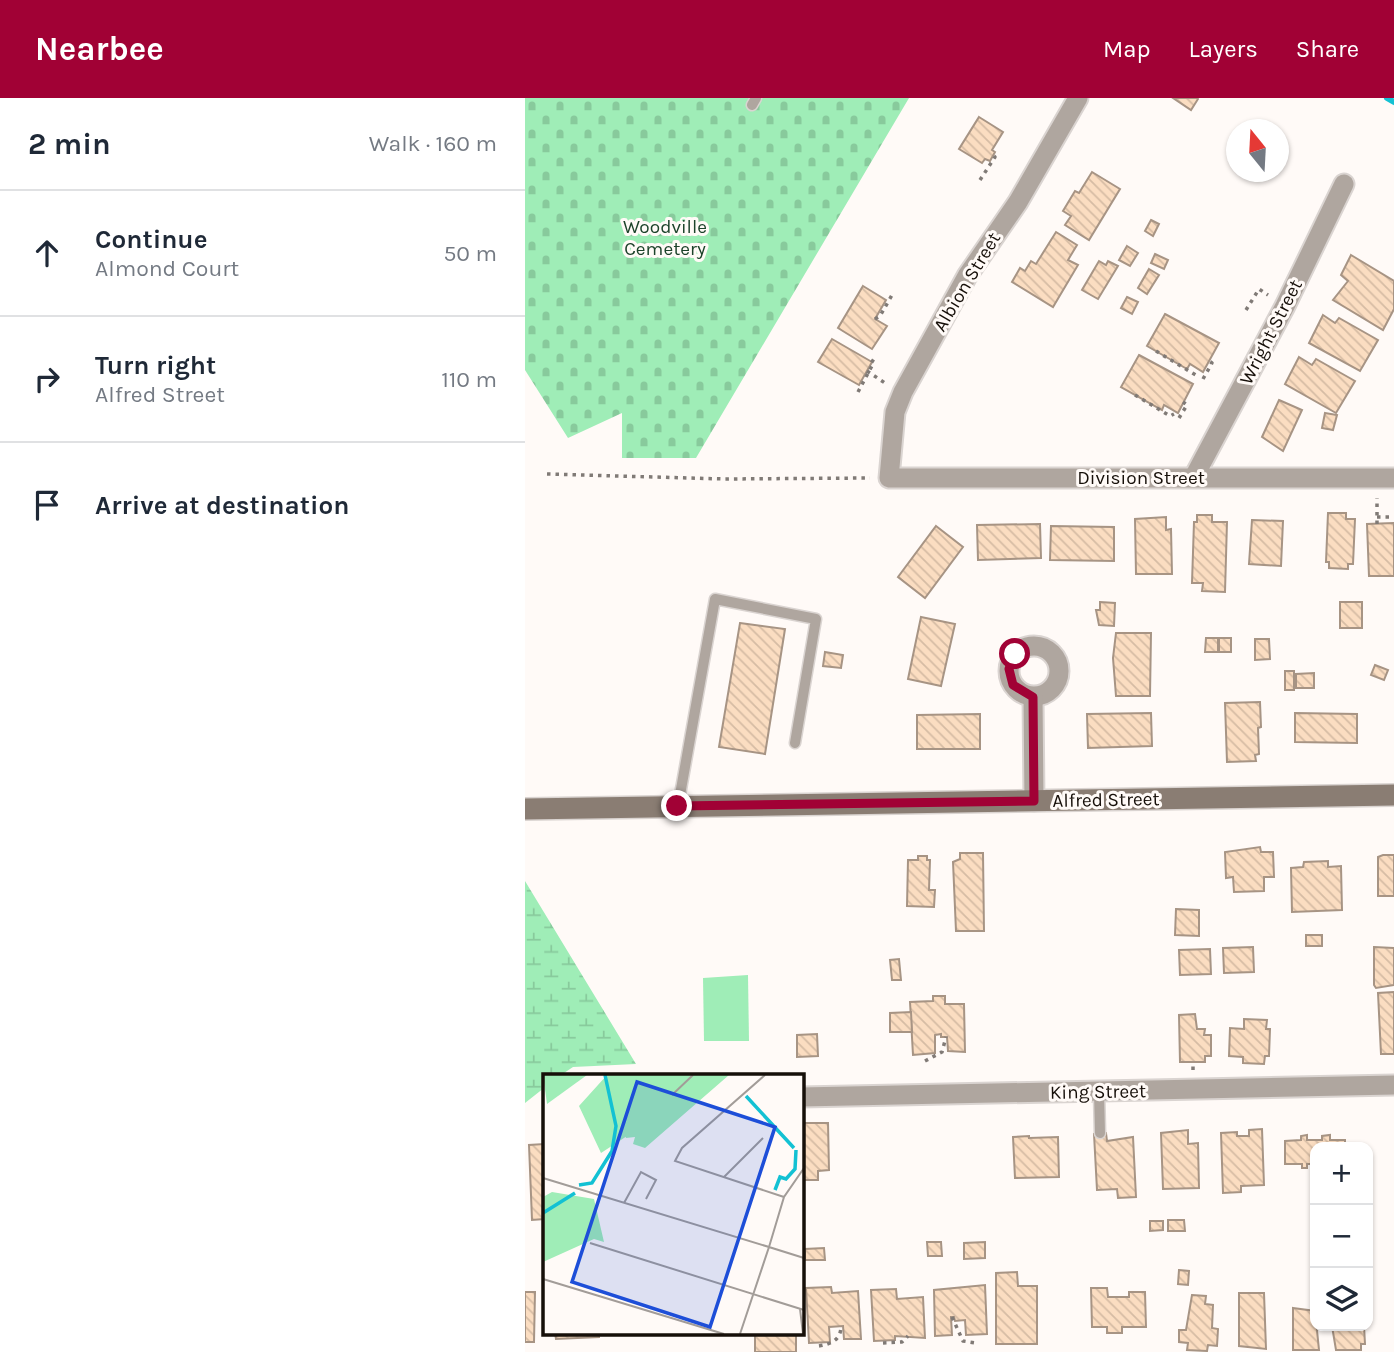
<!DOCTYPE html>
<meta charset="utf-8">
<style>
:root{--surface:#fff;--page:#f6f6f7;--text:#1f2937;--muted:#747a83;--line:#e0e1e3;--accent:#a10135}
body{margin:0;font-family:Karla,sans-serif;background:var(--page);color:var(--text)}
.controls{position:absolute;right:21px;bottom:21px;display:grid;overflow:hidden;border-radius:14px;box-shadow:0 2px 5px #0004}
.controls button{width:63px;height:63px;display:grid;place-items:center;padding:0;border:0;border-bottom:2px solid var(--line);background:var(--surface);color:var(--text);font:35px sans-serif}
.compass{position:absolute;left:701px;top:21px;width:63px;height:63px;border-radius:50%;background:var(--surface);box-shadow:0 2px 5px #0004;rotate:342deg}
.stop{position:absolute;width:21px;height:21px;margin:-16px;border:5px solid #a10135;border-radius:50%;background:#fff}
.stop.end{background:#a10135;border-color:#fff;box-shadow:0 2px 7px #0008}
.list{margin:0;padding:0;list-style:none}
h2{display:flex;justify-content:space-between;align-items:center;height:91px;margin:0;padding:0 28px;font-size:30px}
h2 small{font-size:23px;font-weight:400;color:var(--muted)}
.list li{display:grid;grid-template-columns:46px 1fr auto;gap:21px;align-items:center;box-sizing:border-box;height:126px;padding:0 28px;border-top:2px solid var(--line)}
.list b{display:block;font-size:26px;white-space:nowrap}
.list p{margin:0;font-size:23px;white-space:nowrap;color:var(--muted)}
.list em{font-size:23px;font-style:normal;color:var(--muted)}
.icon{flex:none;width:38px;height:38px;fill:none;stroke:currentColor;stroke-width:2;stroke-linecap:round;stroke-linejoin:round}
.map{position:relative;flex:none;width:869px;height:1254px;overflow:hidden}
header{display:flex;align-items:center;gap:42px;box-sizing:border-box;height:98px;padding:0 35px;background:var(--accent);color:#fff}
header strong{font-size:33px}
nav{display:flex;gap:38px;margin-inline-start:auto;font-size:24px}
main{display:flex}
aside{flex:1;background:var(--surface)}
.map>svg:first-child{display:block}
</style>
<header>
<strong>Nearbee</strong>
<nav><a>Map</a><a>Layers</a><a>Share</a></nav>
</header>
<main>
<aside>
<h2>2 min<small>Walk · 160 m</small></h2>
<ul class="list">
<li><svg class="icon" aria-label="ahead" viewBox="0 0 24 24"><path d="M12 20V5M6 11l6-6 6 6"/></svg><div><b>Continue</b><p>Almond Court</p></div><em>50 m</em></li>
<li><svg class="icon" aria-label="right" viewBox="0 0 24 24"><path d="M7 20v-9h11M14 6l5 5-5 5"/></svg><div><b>Turn right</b><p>Alfred Street</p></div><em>110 m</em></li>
<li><svg class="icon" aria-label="arrive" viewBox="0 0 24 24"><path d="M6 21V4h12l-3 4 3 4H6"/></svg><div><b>Arrive at destination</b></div></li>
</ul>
</aside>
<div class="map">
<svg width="869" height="1254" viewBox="0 0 869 1254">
<defs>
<pattern id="wetland-marsh" width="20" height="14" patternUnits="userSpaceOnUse" patternTransform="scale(1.75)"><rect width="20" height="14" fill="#9fedb7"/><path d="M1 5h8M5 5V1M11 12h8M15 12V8" fill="none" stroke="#88ca9c"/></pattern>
<pattern id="cemetery-stones" width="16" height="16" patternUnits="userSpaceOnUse" patternTransform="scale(1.75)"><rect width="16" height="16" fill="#9fedb7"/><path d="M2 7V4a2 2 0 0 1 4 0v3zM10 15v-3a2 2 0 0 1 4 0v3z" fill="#88ca9c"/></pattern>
<pattern id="building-back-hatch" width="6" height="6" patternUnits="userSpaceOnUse" patternTransform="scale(1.75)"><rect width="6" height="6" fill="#fbddc1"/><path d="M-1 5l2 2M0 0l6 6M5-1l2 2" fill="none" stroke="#d6bca4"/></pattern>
</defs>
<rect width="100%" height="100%" fill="#fffaf7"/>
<polygon fill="url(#wetland-marsh)" points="0,783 111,966 48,969 36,977 19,978 19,990 0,1005"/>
<polygon fill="url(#cemetery-stones)" points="0,0 384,0 171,360 97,360 97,315 43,340 0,272"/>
<polygon fill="#9fedb7" points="223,877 224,943 179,943 178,880"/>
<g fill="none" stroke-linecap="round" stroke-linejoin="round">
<polyline stroke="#13c1d3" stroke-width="6" points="862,0 869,4"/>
</g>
<g fill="url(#building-back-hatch)" stroke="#a79484" stroke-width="2">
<polygon points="648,0 672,0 673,1 666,12"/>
<polygon points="454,19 478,34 467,52 470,54 465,63 460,61 457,65 434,51"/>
<polygon points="567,74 595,91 564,142 540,127 546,118 538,113 550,93 554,95"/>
<polygon points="626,122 634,126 628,138 620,133"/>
<polygon points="531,134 552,147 543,162 553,167 528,209 487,184 495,170 500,173 506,163 511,166"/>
<polygon points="602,148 613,155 605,168 594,162"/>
<polygon points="630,156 643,162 639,171 626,165"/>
<polygon points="826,157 869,183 869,211 858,232 808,202 823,183 816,177"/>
<polygon points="574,163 581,167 583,163 593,168 573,201 557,192"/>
<polygon points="624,171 634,177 622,196 613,190"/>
<polygon points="338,188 361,202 350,221 362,228 347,251 313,230"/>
<polygon points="602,199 613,204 607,216 596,210"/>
<polygon points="640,216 694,245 678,274 665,266 662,271 622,248"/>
<polygon points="798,217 810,225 814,220 853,242 835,273 784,245"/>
<polygon points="307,241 347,264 334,287 293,264"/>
<polygon points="614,257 668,286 653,315 639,307 637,312 596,289"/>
<polygon points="774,259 787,267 791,261 830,283 811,315 760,286"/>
<polygon points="754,302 777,312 758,353 737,339"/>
<polygon points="800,315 812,317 808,332 797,330"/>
<polygon points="803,415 821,415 821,421 830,421 828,466 823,466 823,471 804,470 804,464 801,464"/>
<polygon points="672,417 687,417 687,424 702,424 700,494 677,493 678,485 667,485 669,424 672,424"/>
<polygon points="641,419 641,432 646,431 647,476 611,476 610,421"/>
<polygon points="727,422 758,423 756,468 724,466"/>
<polygon points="869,425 869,478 844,478 842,426"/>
<polygon points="515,426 516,460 453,462 452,427"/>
<polygon points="411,428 438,449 400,500 373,479"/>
<polygon points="526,428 589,429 589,463 525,462"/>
<polygon points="575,504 590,505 589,528 574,527 571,512 575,512"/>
<rect x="815" y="504" width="22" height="26"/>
<polygon points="396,519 430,526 416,588 383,581"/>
<polygon points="215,525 260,531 240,656 194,649"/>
<polygon points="591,535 626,535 625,598 591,598 588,560"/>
<polygon points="681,540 693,540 693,554 680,554"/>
<rect x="694" y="540" width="12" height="14"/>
<polygon points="730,541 744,541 745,561 730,562"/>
<polygon points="300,554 318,557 316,570 298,568"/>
<polygon points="850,567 863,572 859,582 846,577"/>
<rect x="760" y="573" width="9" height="19"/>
<polygon points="789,575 789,590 771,590 771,576"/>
<polygon points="735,604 736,629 733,630 734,656 730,657 731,663 702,664 700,605"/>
<polygon points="626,615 627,648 563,650 562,616"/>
<polygon points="770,615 832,616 832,645 770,644"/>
<polygon points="455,616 455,651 392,651 392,617"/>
<polygon points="735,749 736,754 748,754 749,779 739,779 739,793 709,794 708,779 701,780 700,754"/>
<polygon points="435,755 458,755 459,833 431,833 428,764 435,761"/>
<polygon points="858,757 869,757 869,798 853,798 853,759"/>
<polygon points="393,758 402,758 402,762 405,762 404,792 410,792 409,809 382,808 383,762 393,762"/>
<polygon points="803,763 803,769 816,768 817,812 767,814 766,770 778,769 779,764"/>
<polygon points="651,811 674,812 674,838 650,837"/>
<rect x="781" y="837" width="16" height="11"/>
<polygon points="728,849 729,874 699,875 698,850"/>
<polygon points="849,849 869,850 869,887 851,890 849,887"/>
<polygon points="685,851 686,876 655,877 654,852"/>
<polygon points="374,861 376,882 367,882 365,862"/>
<polygon points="869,894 869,956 856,956 853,895"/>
<polygon points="408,898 420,898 420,906 439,906 440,954 423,953 422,939 416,939 416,936 410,937 410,955 388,957 385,904 408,903"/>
<polygon points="386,914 387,934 365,934 365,915"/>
<polygon points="670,916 672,931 680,931 679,937 686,937 686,958 680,958 680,964 655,964 654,917"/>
<polygon points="719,921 742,922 741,931 745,931 744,958 740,958 739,966 718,965 718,959 704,958 705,930 719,931"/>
<polygon points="292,936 293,958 272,959 272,937"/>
<polygon points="278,1025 303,1025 304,1072 293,1073 293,1082 278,1082"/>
<polygon points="737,1031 739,1087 716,1088 716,1094 698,1095 696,1035 712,1034 712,1038 724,1038 724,1032"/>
<polygon points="663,1032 663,1046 673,1045 674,1090 638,1091 636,1035"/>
<polygon points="581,1035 582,1043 608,1039 611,1099 593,1100 592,1091 572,1092 569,1036"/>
<polygon points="782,1037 782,1042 797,1042 797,1038 805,1037 805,1042 820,1042 820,1049 790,1049 790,1066 782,1066 782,1070 777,1070 777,1066 760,1066 760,1043 776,1042 776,1038"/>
<polygon points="504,1038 504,1040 533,1039 534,1079 490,1080 488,1039"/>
<polygon points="19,1046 19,1121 7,1122 4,1047"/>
<polygon points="643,1122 659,1122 660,1133 643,1133"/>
<polygon points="625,1123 638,1123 638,1132 625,1133"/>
<polygon points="402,1144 416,1144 417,1158 403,1158"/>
<polygon points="460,1144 460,1160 439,1161 439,1145"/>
<polygon points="299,1150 300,1162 280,1162 280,1151"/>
<polygon points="654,1172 664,1173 663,1187 653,1186"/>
<polygon points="492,1174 493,1188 512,1188 512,1246 471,1246 471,1175"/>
<polygon points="460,1187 462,1236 441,1237 440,1222 430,1223 429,1219 426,1219 427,1237 410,1238 409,1192"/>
<polygon points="306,1189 307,1195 333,1193 336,1241 319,1241 318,1228 304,1229 305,1244 284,1245 281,1190"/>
<polygon points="566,1190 582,1190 583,1199 604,1199 604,1194 620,1194 621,1229 597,1229 597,1235 582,1235 582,1229 567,1229"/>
<polygon points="371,1191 372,1201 398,1199 400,1240 370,1238 370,1242 349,1243 346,1192"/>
<polygon points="0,1194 10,1194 9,1244 0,1244"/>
<polygon points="714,1195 739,1195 741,1251 714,1248"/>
<polygon points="667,1197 681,1198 680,1206 688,1207 687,1230 693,1231 692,1248 683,1247 682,1253 662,1252 663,1245 654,1244 654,1232 661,1232"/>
<polygon points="768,1210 790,1213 794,1252 768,1252"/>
<polygon points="807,1228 839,1228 840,1246 836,1246 836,1252 811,1252"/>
<polygon points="30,1235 74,1235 74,1239 31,1241"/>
<rect x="230" y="1235" width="41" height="19"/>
</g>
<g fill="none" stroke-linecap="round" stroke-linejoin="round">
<defs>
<g id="service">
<polyline points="227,7 231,0"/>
<polyline points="153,708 190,501 291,521 270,645"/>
<polyline points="574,994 575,1035"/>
</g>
<g id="minor">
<polyline points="553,0 493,104 442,178 378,294 370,314 364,380 869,380"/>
<polyline points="669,379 760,208 819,86"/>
<circle cx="509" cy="573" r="25"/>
<polyline points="508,599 509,703"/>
<polyline points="276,999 869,987"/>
</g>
<polyline id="secondary" points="0,711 869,697"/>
</defs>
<use href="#service" stroke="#dad4d1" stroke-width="13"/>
<use href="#minor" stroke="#dad4d1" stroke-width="23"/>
<use href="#secondary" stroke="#dad4d1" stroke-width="24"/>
<g stroke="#807a76" stroke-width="3.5" stroke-dasharray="3.5 5" stroke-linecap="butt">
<polyline points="455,82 470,59 468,57"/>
<polyline points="721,212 734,191 743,197"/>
<polyline points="350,221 355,218 367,197"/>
<polyline points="631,253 674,279"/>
<polyline points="342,273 360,285"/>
<polyline points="678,281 687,265 684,263"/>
<polyline points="333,294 349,264 343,260"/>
<polyline points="610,297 645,318 649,316"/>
<polyline points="654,320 662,307 658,304"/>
<polyline points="22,376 200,381 345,380"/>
<polyline points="852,419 869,419"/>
<polyline points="852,426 852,400"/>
<polyline points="400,963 417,954 421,939"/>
<polyline points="668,972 668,964"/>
<polyline points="427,1219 438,1243 451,1245"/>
<polyline points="358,1245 377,1244 383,1238"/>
<path d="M294,1248C306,1246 316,1242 316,1228"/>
</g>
<use href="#service" stroke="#afa69f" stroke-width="10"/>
<use href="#minor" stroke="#afa69f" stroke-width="19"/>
<use href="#secondary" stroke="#8a7d73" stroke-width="21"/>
</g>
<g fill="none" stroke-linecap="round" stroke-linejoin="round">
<polyline stroke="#a10135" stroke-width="9" points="152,708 509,703 508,599 488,587 484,571 490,556"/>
</g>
<g text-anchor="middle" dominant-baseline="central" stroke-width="6" stroke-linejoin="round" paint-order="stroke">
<g font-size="19" fill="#1c432a" stroke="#fffaf7">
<text x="140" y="129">Woodville<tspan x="140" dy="22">Cemetery</tspan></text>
</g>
<g font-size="19" fill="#160f09" stroke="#fffaf7">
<text transform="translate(442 184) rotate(-59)">Albion Street</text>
<text transform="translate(746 234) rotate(-63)">Wright Street</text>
<text x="616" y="380">Division Street</text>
<text transform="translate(581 702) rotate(-1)">Alfred Street</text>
<text transform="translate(573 994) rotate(-1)">King Street</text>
</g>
</g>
<g transform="translate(18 976)">
<rect width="261" height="261" fill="#fffaf7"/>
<path d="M64,1H95L107,47L58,79L36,32ZM9,118L51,125L61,168L51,165L0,188V123Z" fill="#9fedb7"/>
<path d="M82,1H186L102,74L90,70L92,63L83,64L70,13Z" fill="#9fedb7"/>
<path d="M0,1H44L4,30Z" fill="#9fedb7"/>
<path fill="none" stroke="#13c1d3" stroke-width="3.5" d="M203,22L251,74M36,111L49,109L69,77L73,52L62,1M232,116L237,103L243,105L252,95L253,76M0,139L32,119"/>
<path fill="none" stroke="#a29c98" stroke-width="2" d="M222,1L139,74L132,87L241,123M129,21L150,1M261,94L241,123L226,173L261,184M181,103L220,64M0,104L226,173L197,260M81,129L98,98L113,106L103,125M47,169L261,236M0,205L181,260M257,235L260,260"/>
<path fill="#1d4ed8" fill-opacity="0.15" stroke="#1d4ed8" stroke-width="3.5" d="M94,8L232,53L167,253L29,208Z"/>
<rect width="261" height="261" fill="none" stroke="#160f09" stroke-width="3.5"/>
</g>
</svg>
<div class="controls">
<button>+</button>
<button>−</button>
<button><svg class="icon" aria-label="layers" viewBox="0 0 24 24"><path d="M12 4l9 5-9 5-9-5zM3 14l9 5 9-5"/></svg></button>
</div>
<svg class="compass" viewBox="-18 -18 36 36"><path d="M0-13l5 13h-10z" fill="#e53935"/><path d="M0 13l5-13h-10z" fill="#747a83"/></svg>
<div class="stop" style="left:490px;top:556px"></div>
<div class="stop end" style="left:152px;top:708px"></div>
</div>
</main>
